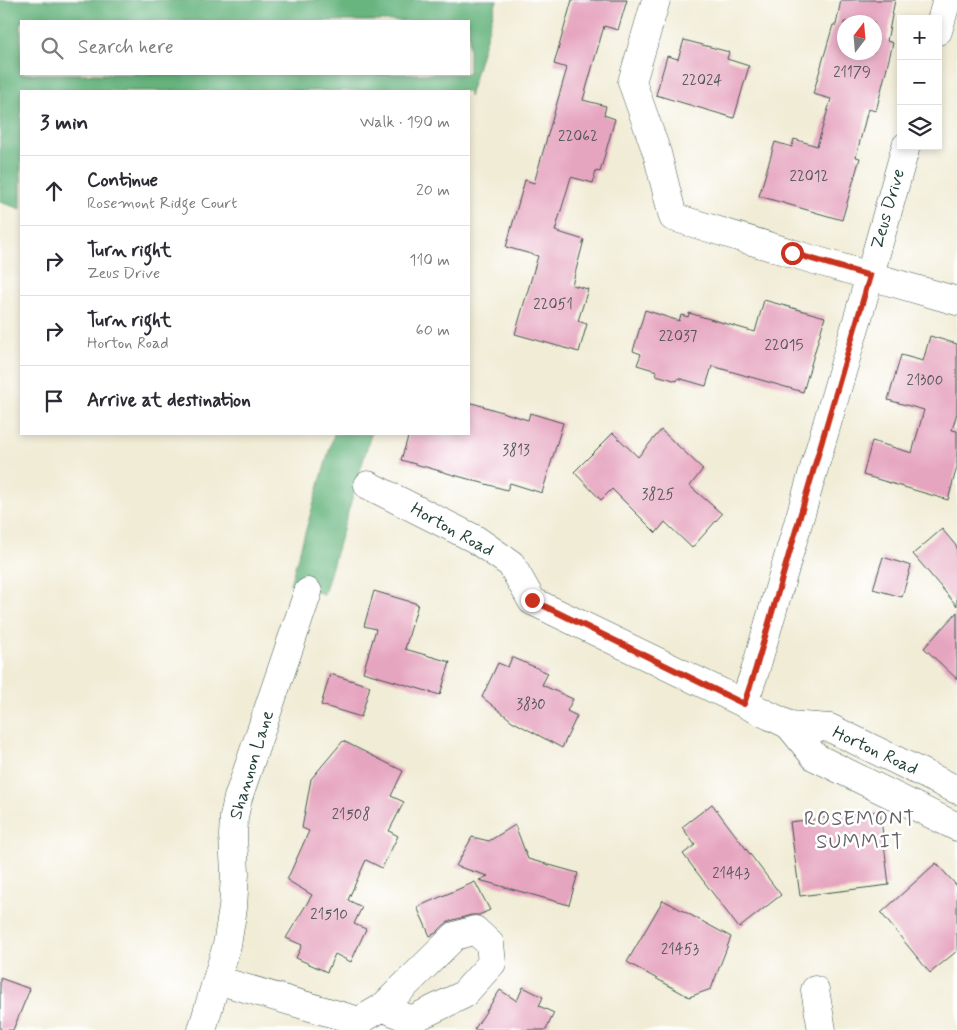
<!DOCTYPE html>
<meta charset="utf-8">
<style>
:root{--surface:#fff;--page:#f2f2f3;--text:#2b2b33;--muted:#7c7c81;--line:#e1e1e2}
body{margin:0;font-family:Mynerve,sans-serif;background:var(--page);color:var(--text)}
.controls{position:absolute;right:15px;top:15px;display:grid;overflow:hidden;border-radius:0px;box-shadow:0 2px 8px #0003}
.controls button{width:45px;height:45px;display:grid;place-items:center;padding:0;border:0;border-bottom:1px solid var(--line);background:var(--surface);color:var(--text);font:25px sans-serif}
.compass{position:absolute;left:837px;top:15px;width:45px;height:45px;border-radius:50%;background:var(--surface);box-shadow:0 2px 8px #0003;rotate:16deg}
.stop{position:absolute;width:15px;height:15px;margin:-11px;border:4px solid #c8321e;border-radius:50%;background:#fff}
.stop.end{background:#c8321e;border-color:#fff;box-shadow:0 1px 5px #0008}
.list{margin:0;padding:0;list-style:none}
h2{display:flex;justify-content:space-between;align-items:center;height:65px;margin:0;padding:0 20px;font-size:21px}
h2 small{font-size:16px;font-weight:400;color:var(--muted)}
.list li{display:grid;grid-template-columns:32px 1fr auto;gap:15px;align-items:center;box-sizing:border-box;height:70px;padding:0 20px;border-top:1px solid var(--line)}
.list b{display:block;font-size:19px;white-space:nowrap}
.list p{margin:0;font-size:16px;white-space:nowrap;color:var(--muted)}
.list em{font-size:16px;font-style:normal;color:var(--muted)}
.icon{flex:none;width:28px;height:28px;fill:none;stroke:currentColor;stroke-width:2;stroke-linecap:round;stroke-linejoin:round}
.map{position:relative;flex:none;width:957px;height:1030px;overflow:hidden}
.search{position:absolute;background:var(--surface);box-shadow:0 2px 8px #0003;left:20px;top:20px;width:450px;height:55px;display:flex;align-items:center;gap:12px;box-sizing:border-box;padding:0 18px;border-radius:0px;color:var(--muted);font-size:19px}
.panel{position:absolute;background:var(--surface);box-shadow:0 2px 8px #0003;left:20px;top:90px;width:450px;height:345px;border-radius:0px}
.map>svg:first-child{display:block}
</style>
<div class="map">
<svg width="957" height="1030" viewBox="0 0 957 1030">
<rect width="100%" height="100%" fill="#fff"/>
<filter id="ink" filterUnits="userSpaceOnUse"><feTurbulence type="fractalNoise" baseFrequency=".02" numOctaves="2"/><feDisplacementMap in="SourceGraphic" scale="10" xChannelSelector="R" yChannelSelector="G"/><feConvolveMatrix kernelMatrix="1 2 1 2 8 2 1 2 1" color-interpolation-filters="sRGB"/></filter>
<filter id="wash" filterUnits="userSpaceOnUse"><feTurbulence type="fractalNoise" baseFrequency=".0096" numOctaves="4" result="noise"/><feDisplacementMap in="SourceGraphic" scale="20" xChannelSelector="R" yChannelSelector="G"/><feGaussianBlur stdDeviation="1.12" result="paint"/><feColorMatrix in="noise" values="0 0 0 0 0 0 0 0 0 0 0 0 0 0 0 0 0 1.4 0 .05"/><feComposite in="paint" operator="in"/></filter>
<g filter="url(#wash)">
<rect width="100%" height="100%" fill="#f1ecd6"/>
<g fill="#68b57f" stroke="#44795a" fill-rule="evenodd">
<path d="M0,0H497L469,97V91H21V209L0,202ZM21,21H469V74H21Z"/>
<polygon points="334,434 371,434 324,594 290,584"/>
</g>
<g id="blocks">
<g fill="#e6a5bf" fill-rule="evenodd">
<polygon points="572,0 627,0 618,30 604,26 583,100 606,106 604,115 615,119 600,172 596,171 593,183 571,177 555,231 584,240 572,285 588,289 578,321 587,324 579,352 515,334 538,256 506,247 525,180 534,183 567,68 554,64"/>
<path d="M841,0H895L887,41L893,43L876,111L868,109L856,157L860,158L842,220L759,196L775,142L792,147L794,139L817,146L831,99L813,94L833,25H836ZM844,22H874V52H844Z"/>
<polygon points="684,40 729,52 727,59 749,66 734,118 656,95 667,56 678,59"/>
<polygon points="764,300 825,317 803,392 712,366 706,386 678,378 677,381 656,375 657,371 637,365 641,354 633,351 645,310 679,321 681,315 688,317 689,313 755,332"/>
<polygon points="930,336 957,344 957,413 952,430 957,431 957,467 948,500 863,475 872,441 912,453 924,410 888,400 901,355 923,361"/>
<polygon points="469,402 528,420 530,413 563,423 542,493 510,483 507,490 401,460 409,434 469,434"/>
<polygon points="661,430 703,469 690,486 722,514 692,548 665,522 656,533 612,489 601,500 574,472 613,433 638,457"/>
<polygon points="942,529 957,547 957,606 913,554"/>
<polygon points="883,557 911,566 902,597 873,589"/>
<polygon points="374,591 418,604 405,649 450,662 440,695 363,672 376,629 364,626"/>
<polygon points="957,612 957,679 924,648"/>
<polygon points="512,657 548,673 542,685 573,699 567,711 577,716 562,748 512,721 482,697 498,663 508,667"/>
<polygon points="330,674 370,686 361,717 321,705"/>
<polygon points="343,741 403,771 391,796 404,802 389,831 398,836 382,868 366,860 348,900 362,907 354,924 366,929 351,962 335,954 327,972 296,958 302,945 286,938 312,895 287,880 309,831 302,828 311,779"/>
<polygon points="712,804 781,895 739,928 683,854 695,845 682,827"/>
<polygon points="880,811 889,885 800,896 790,822"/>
<polygon points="515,825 528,859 578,873 569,905 479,880 488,876 456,866 472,837 489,841"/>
<polygon points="936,863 957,886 957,951 930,973 881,913"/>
<polygon points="475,882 490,910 479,915 471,915 450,921 444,925 436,933 430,936 417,907"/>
<polygon points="663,900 731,937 711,989 689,997 627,962"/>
<polygon points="0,978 30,989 13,1030 0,1030"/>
<polygon points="523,987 543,997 539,1006 554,1013 546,1030 474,1030 500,990 517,1001"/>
</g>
</g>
</g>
<g filter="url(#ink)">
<use href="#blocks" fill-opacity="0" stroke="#3e574c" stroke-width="1"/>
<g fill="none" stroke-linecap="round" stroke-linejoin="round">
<defs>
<g id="minor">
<polyline points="656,0 632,82 657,153 673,217 811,259 957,301"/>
<polyline points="938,31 947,0"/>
<polyline points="368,485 475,539 511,564 532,601 789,725 830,728 957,790"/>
<polyline points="744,703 755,671 861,307 906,146"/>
<polyline points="789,725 815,757 957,827"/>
<polyline points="217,980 359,1021 383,1007 455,936 475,930 490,944 492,963 463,995 411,1020 383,1007"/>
<polyline points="815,990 822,1030"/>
<polyline points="202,1030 227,945 233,908 235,873 233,836 234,817 238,798 308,592"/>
</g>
</defs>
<use href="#minor" stroke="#3e574c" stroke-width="29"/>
<use href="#minor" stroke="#fff" stroke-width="28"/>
</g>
</g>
<g fill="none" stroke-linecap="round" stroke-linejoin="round" filter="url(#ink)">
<polyline stroke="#c8321e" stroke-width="6" points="532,600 744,704 755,671 870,276 792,253"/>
</g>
<g text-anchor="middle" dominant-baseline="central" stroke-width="5" stroke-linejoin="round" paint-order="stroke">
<g font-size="15" fill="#515757">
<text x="852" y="73">21179</text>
<text x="702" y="81">22024</text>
<text x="578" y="137">22062</text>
<text x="809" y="177">22012</text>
<text x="553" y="305">22051</text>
<text x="678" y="337">22037</text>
<text x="784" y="346">22015</text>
<text x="925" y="381">21300</text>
<text x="516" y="451">3813</text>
<text x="658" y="495">3825</text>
<text x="531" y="705">3830</text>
<text x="351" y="815">21508</text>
<text x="731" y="874">21443</text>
<text x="329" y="915">21510</text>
<text x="680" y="950">21453</text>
</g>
<g font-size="18" fill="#1f3d34" stroke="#fff">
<text transform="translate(888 209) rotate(-74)">Zeus Drive</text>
<text transform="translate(452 530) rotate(29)">Horton Road</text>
<text transform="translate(875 751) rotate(25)">Horton Road</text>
<text transform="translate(252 765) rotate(-73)">Shannon Lane</text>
</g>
<g font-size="20" letter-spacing="1" fill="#656165" stroke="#fff">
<text x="860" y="819">ROSEMONT<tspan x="860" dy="23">SUMMIT</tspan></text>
</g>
</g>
</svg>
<div class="controls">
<button>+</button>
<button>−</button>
<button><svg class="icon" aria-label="layers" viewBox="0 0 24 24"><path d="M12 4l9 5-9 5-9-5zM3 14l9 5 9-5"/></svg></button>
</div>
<svg class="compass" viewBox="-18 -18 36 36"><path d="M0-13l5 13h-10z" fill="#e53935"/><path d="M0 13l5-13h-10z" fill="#7c7c81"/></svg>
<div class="stop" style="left:792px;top:253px"></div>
<div class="stop end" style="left:532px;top:600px"></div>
<div class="search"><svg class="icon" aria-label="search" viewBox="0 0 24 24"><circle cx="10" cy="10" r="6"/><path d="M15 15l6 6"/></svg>Search here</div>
<section class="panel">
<h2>3 min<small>Walk · 190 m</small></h2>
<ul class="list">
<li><svg class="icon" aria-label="ahead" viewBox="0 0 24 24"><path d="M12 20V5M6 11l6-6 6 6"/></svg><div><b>Continue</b><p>Rosemont Ridge Court</p></div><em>20 m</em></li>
<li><svg class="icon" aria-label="right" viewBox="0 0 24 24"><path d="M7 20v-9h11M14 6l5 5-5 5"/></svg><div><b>Turn right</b><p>Zeus Drive</p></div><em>110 m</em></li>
<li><svg class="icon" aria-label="right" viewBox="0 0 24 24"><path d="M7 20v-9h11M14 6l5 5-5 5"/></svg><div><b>Turn right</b><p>Horton Road</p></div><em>60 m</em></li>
<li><svg class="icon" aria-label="arrive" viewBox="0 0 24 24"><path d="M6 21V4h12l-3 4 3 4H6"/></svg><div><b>Arrive at destination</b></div></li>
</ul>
</section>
</div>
